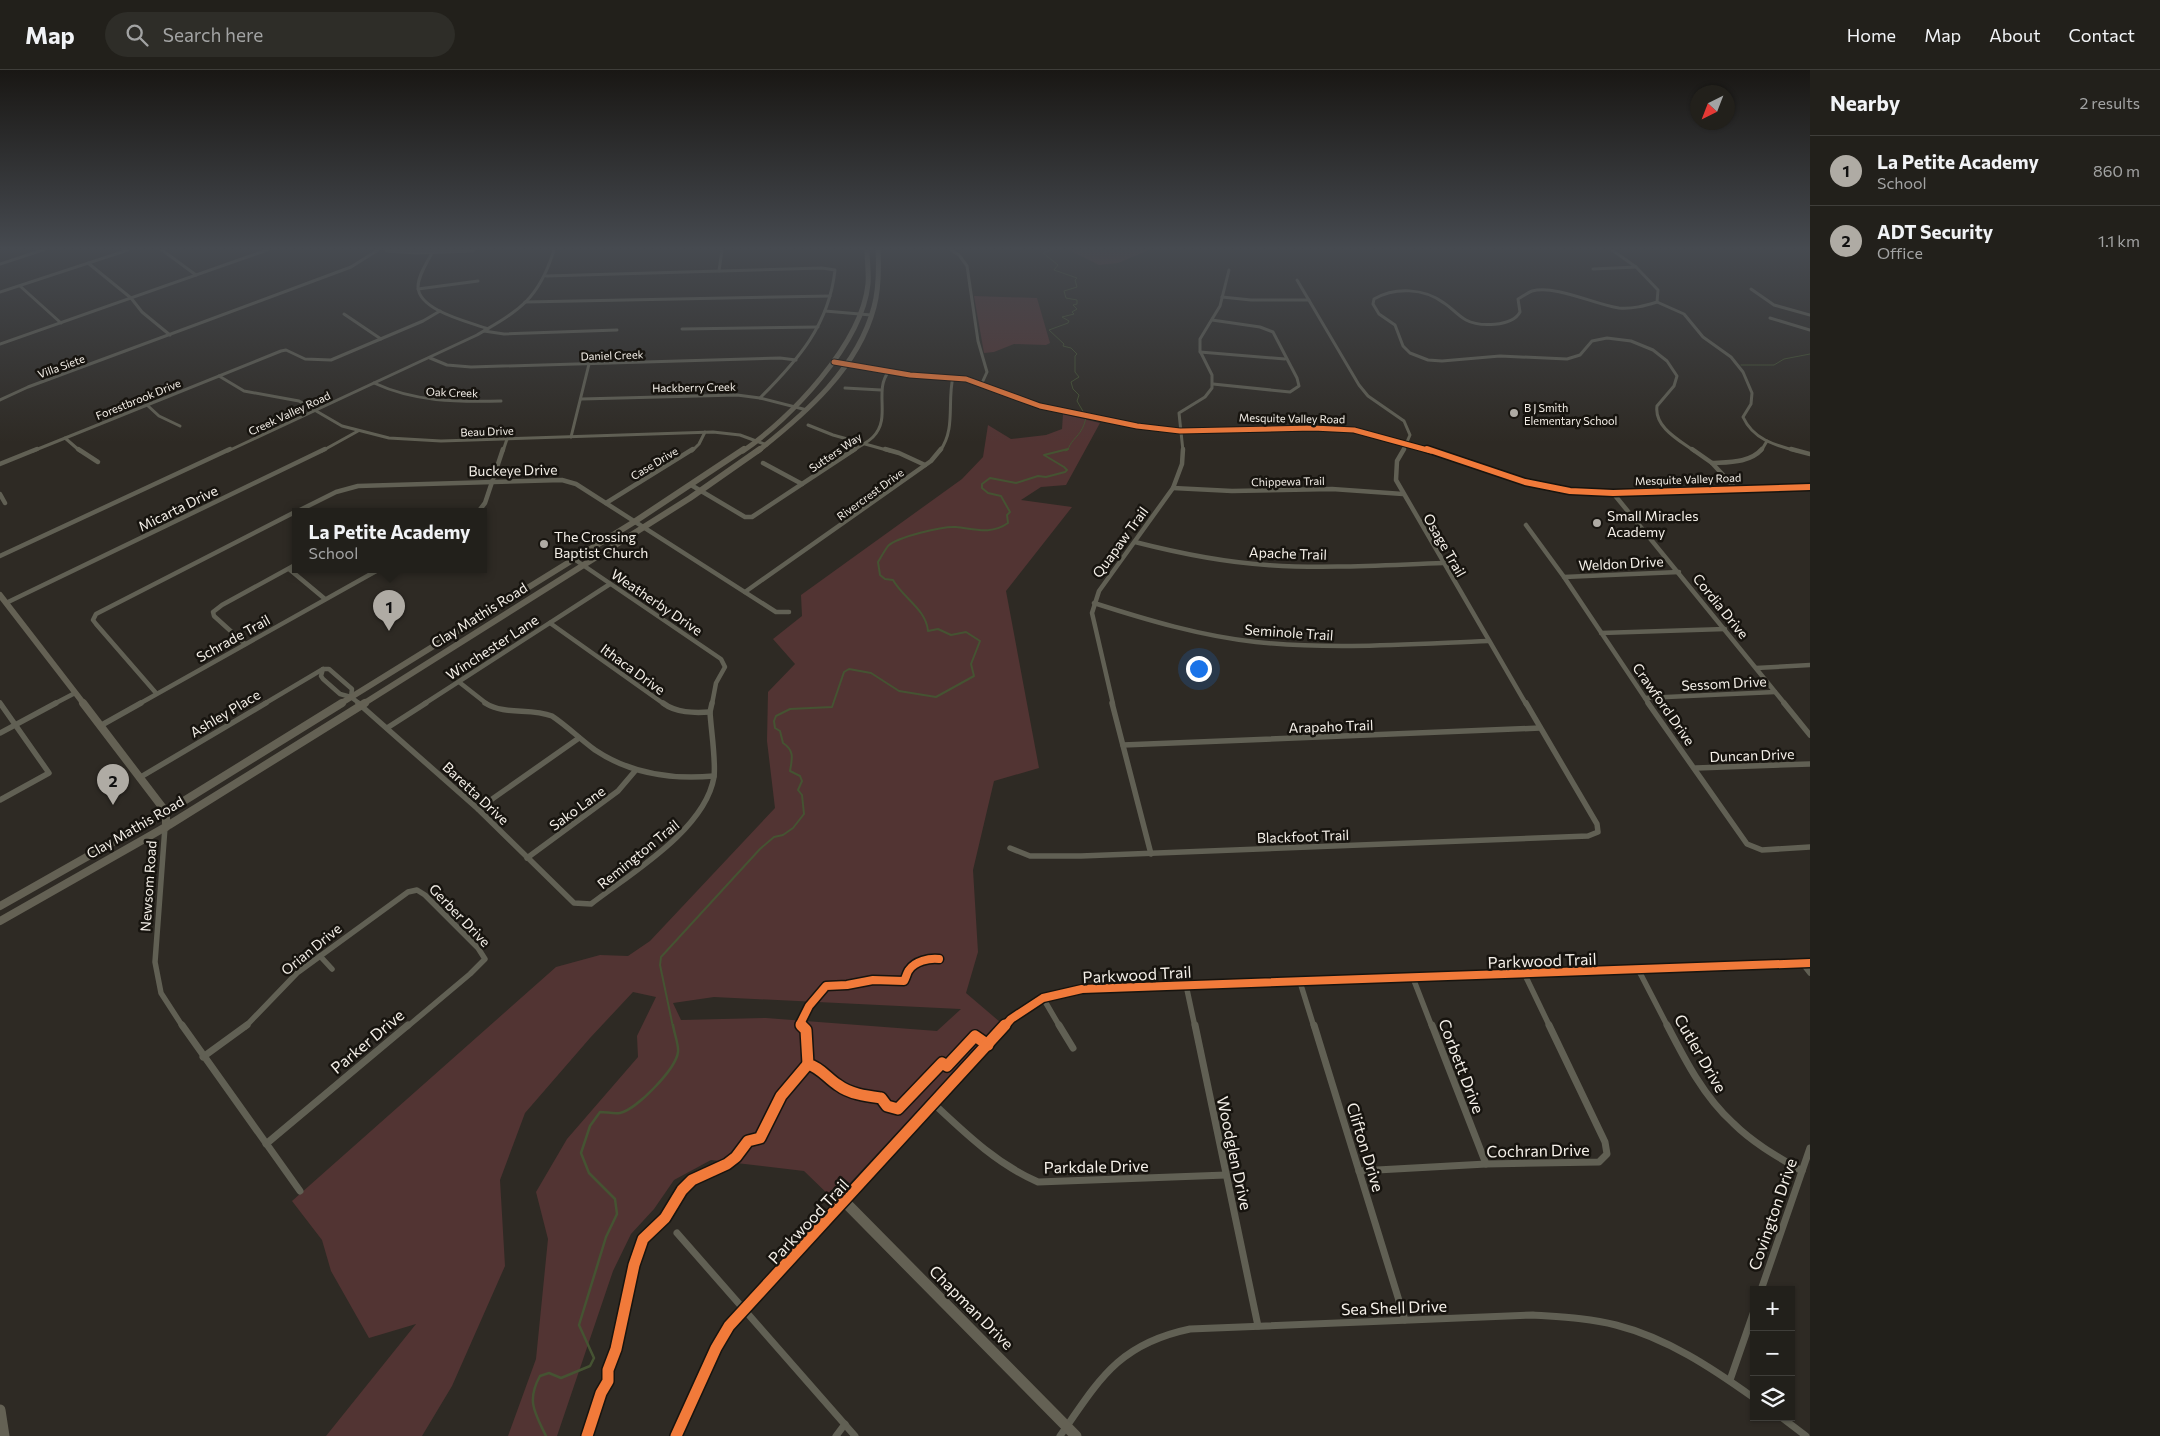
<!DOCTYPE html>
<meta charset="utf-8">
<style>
:root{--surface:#22201b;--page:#2e2d28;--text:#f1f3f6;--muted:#a2a3a3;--line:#3f3e3a;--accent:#afaba4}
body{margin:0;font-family:Commissioner,sans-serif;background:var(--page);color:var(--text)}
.controls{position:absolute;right:15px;bottom:15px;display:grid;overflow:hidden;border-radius:0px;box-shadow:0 1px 4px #0004}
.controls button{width:45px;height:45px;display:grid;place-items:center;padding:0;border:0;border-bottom:1px solid var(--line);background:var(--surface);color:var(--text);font:25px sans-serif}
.compass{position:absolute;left:1690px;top:15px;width:45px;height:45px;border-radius:50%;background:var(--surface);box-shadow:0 1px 4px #0004;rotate:222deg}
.you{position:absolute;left:1198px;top:598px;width:18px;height:18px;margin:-12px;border:4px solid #fff;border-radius:50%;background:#1a73e8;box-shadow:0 0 0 8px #1a73e833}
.badge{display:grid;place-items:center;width:32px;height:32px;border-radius:50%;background:var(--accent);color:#111;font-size:16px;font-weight:700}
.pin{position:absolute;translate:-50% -41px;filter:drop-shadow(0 1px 2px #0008)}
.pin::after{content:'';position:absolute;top:26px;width:18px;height:15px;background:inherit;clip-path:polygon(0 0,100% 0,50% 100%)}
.popup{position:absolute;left:292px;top:438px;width:195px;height:65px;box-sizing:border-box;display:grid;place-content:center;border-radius:0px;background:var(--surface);filter:drop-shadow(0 1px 4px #0005);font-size:16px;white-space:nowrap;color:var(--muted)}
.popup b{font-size:19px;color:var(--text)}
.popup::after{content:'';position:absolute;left:50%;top:100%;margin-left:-10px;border:10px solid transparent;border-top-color:var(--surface)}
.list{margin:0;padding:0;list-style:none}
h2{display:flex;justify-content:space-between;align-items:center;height:65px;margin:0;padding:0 20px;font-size:21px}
h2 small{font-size:16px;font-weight:400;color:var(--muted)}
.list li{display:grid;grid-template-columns:32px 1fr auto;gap:15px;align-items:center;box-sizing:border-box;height:70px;padding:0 20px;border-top:1px solid var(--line)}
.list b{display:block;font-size:19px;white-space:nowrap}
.list p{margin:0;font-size:16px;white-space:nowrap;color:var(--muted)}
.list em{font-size:16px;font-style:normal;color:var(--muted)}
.icon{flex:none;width:28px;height:28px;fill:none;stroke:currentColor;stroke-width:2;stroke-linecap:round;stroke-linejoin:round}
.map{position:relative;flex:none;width:1810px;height:1366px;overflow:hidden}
header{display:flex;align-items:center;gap:30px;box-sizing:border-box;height:70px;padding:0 25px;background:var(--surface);border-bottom:1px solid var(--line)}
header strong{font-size:24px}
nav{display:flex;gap:28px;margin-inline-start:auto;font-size:18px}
.search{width:350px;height:45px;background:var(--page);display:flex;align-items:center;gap:12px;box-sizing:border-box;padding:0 18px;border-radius:28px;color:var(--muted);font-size:19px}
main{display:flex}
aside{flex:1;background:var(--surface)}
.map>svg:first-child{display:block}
</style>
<header>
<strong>Map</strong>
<div class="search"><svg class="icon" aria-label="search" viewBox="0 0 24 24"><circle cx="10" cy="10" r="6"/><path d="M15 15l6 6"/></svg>Search here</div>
<nav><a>Home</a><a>Map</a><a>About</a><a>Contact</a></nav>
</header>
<main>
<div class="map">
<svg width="1810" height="1366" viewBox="0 0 1810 1366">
<rect width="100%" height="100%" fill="#2e2a24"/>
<g fill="#523433" fill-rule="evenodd">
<polygon points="1069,180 1149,180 1118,193 1099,195"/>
<polygon points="974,226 1037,228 1050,273 1046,275 1014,274 994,282 984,283"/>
<path d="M1063,344L1100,353L1066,415L1041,417L1021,430L1072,437L1006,521L1039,698L994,711L973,800L978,882L966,923L1000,952L834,1130L804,1101L711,1090L674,1110L654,1139L631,1164L613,1201L557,1366H508L536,1289L548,1169L536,1122L567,1069L638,987L637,966L656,927L633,922L590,968L525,1043L500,1110L505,1196L452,1316L422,1366H326L416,1254L369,1268L331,1201L322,1170L292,1131L556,897L600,885L628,886L650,871L775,738L767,671L768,622L795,594L773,569L802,546L801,525L962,409L983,387L988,355L1011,369L1046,365L1062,359ZM714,927L960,939H961L937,961L766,948L681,950L673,933Z"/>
</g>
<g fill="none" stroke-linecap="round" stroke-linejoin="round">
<g stroke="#455332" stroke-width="1">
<polyline points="1051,180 1043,183 1058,195 1054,200 1077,208 1075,210 1077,217 1064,221 1066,228 1077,230 1077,234 1073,235 1077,239 1072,242 1074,244 1062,247 1069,251 1068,253 1049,260 1064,274 1063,276 1071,278 1077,284 1075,286 1075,302 1079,307 1071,312 1073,319 1079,325 1077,331 1084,343"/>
<polyline points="1741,295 1774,295 1784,289 1810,284"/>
<path d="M1065,381L1068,380C1071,368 1083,366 1086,347"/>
</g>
<path stroke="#455332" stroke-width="2" d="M673,957L660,895L661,887L760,779L774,767L783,765L793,758L804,744L802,725L798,720L802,711L800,706L790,701C792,689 795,681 783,673L780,661L775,658L774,651L776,646L790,639L832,637L844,602L849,599L871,603L899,621L936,627L974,606L971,594L980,571L966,562L951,565L938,559L928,561C926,539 903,528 893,510L885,509L880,505L878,492C881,487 885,480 888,476C897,467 943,456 956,457C975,459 991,465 1008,453L1007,445L1010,442L1001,426L988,423L982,418V414L990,408L1016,413L1038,406L1046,407L1065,402L1067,400L1064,397L1044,385L1068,379"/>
<path stroke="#455332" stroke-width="2.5" d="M546,1366C535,1343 526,1331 540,1306L549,1303L561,1308L590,1296L594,1288L579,1255L606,1167L617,1144L615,1129L589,1103L581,1083L590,1056L600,1042C606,1042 614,1044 620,1043C636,1040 676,999 678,982C679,975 674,963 673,955"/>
<g stroke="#616054" stroke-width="3">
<polyline points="162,180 196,205"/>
<polyline points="951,180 959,185 967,196 978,271 987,302 982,313"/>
<path d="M1612,180L1636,197L1658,220L1657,232C1644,236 1633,239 1619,238C1593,234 1557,215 1532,221C1527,223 1522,227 1518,229L1520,242C1512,257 1479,257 1466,250C1458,246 1452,238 1444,233C1424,218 1395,217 1374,229L1373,234L1379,244L1395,255L1403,276L1410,283L1428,290L1442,291L1500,286L1567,289L1580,285L1592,271L1607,268L1631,271L1653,280L1667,291L1677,306L1674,316L1657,336C1654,357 1679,370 1694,381"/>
<path d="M433,181C428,191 418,205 418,217C419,241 470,252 488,259"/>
<polyline points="88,193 131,228 142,242 170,265"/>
<polyline points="0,194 43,180"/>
<polyline points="1593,199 1636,197"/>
<polyline points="719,201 722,180"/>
<path d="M546,206L822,198L835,200C829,255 798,290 760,328"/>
<polyline points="1297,210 1359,315 1368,326 1404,351 1410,365 1403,381"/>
<polyline points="20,216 61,253"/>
<polyline points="418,219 478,211"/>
<polyline points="1751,219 1774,235 1810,245"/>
<polyline points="0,222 128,180"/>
<polyline points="1222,227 1251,230 1309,230"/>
<polyline points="525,232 830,226"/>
<path d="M1657,232L1684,244L1703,267L1731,287L1743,302L1752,323L1751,334L1743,347C1753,369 1774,375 1797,381"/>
<polyline points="825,241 871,245"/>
<polyline points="344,244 381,269"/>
<polyline points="1770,248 1810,260"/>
<polyline points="1212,250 1260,257 1273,262 1297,308 1299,316 1290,322 1213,314"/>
<polyline points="682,259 818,257"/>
<polyline points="484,261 504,264 617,260"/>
<polyline points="0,274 267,180"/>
<polyline points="1200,282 1285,289"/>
<polyline points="430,288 447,295 471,297 780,288 796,290"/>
<polyline points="219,306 244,321 299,331 342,356 389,368 441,371 713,362 740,365 767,375"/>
<path d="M374,313C415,332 456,332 501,331"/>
<polyline points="845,318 881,320"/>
<polyline points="581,329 737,325 760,328 807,340"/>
<polyline points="0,330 28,317 351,197 378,180"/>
<polyline points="147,335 159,346 180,356"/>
<polyline points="808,355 833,365 890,381"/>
<polyline points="571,367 589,294"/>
<polyline points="65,368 80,381"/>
<polyline points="33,381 281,281 286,280 305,289 331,290 423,251 440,241"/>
<path d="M228,381L477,265C520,240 539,229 554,180"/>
<polyline points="322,381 358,361"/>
<polyline points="503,381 507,369"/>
<polyline points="692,381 699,374 705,362"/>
<path d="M853,381C859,376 867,373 873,367C892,348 873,321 889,301"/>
<path d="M940,381C956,359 947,332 953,307"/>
<polyline points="1183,381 1179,343 1205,327 1212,318 1212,305 1200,281 1200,269 1220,236 1229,200"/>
<polyline points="1761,381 1767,371"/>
</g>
<g stroke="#616054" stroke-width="4.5">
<polyline points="78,379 98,392"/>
<polyline points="885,379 899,383 925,395"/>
<polyline points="1404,379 1397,391 1396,410 1526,634"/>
<polyline points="1692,379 1712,393 1736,419"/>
<polyline points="1791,379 1810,384"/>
<polyline points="763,393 802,414"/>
<path d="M1712,393C1729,392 1750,393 1762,379"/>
<polyline points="0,394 37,379"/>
<polyline points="691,415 745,447 752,447 855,379"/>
<polyline points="1173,418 1232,421 1332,419 1403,424"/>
<polyline points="1613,423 1785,634"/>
<polyline points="0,424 5,433"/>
<polyline points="606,433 693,379"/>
<polyline points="296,442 336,422 358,416 562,410 576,414 776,542 789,542"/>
<polyline points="478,442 485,433 503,379"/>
<polyline points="1526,455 1564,507 1649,634"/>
<path d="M1135,472C1178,483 1222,492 1267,495C1326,499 1384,495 1443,493"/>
<polyline points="0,486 230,379"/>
<polyline points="574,489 721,589 725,597 716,613 712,634"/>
<polyline points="289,499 325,529"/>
<polyline points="1564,507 1679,502"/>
<polyline points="745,522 931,391 941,379"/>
<polyline points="6,533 325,379"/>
<path d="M1094,533C1147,550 1201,566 1256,572C1333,580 1411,574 1488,571"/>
<polyline points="550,553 664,634"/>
<polyline points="1601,563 1725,559"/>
<polyline points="245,574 214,546 213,542 222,535 295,495"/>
<polyline points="1756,598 1810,595"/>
<polyline points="323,599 321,606 323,609 340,624 351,627 360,634"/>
<polyline points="323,599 329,599 352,619 351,627"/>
<polyline points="459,612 487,634"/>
<polyline points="156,623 96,554 93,550 96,544 295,442"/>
<polyline points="1645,628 1775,622"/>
<polyline points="54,634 75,623"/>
<polyline points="139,634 378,500"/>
<polyline points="264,634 323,599"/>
<polyline points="424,634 610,514"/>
<polyline points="1113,634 1092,543 1099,521 1173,418 1182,394 1183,379"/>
</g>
<g stroke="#616054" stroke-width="5.5">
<polyline points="0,633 49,703 0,730"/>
<path d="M358,633L478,739L574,833L591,834C631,803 705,760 714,707C716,690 711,660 710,642L712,633"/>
<path d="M485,633C506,646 530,637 552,646C567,656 580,669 595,680C631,704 671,710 714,706"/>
<path d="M663,633C676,643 694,643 710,642"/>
<polyline points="1112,633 1151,784"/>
<polyline points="1648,633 1747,774 1762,780 1810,777"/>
<polyline points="1784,633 1810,665"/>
<polyline points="100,656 141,633"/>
<polyline points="387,658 426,633"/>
<polyline points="0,663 56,633"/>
<polyline points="1123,675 1540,658"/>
<polyline points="1696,698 1810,694"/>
<polyline points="139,708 266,633"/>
<polyline points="478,739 579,668"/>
<polyline points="165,757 155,892 161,923 183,957"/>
<polyline points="1010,778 1030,786 1081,786 1588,766 1598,762 1597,754 1526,633"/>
<polyline points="527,788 618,721 635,701"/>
<polyline points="320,886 332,899"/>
<polyline points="1803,894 1810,903"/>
<polyline points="1639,901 1668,957"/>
<polyline points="1525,905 1550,957"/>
<polyline points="1413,908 1432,957"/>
<polyline points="1300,912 1314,957"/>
<polyline points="1186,915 1195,957"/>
<polyline points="1043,928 1060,957"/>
<polyline points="245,957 297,903 408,822 417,820 425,825 478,878 485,889 470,904 407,957"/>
</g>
<g stroke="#616054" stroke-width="7">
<polyline points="182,955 300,1121"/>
<polyline points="1059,955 1073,978"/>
<polyline points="1195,955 1258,1256"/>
<polyline points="1314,955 1405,1250"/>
<polyline points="1432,955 1486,1094"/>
<path d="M1667,955C1685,990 1704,1027 1733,1053C1753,1073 1778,1087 1802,1101"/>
<polyline points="203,987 247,955"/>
<path d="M934,1034C966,1064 997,1094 1038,1112L1226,1105"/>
<polyline points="266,1074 408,955"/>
<polyline points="1359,1101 1486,1094 1599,1092 1607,1084 1605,1072 1549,955"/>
<polyline points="677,1163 855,1366"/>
<polyline points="1761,1220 1810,1078"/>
<polyline points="1730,1310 1754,1241"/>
<polyline points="1781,1347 1806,1366"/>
<polyline points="836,1366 845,1354"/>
<path d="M1060,1366C1099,1310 1118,1274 1190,1259L1533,1245C1561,1247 1589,1248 1616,1255C1667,1268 1712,1298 1754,1328"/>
</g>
<g stroke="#646154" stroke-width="5">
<polyline points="387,180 416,182 472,180"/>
<polyline points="834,292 910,305 966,309 1040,336 1137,356 1180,361 1313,358 1354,360 1431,381"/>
<path d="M743,381C790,349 862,274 868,214C869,203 867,191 867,180"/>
<path d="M758,381C806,343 858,298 874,237C879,218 879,199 878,180"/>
</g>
<g stroke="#646154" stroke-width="6">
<polyline points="1427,379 1525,412 1570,421 1613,423 1810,417"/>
<polyline points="0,525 84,634"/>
<polyline points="340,634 634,452 744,379"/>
<polyline points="363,634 690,428 760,379"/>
</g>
<g stroke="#646154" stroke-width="8">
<polyline points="83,633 166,742 166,757"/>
<polyline points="0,836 166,742 342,633"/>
<polyline points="0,851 169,755 365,633"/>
<polyline points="1004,957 1011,949 1043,928 1082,919 1810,893"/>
</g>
<g stroke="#646154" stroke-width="11">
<polyline points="845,1132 1076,1366"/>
<polyline points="0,1340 4,1366"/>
<polyline points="676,1366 716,1278 729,1256 1005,955"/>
</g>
<defs>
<polyline id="cycleway-far3" points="834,292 910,305 966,309 1040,336 1137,356 1180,361 1313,358 1354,360 1431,381"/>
<polyline id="cycleway-far2" points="1427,379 1525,412 1570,421 1613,423 1810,417"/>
<g id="cycleway-far1">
<path d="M803,957L800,954L809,936L826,916L847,915L873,910L904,911C906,908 907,902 909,900C915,891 929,888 939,889"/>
<polyline points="1004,957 1011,949 1043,928 1082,919 1810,893"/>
</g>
<g id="cycleway">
<path d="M801,955L806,960L808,994C821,998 827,1008 838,1015C850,1024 866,1026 881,1028L887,1036L898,1039L942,993L947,996L975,966L988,975"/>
<polyline points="587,1366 601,1323 608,1311 608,1300 616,1279 634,1195 643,1169 665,1148 682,1120 692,1110 727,1094 736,1087 748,1071 760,1068 781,1026 808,994"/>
<polyline points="676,1366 716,1278 729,1256 1005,955"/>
</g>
</defs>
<use href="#cycleway-far3" stroke="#17140f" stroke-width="7"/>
<use href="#cycleway-far2" stroke="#17140f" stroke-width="9"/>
<use href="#cycleway-far1" stroke="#17140f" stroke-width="11"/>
<use href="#cycleway" stroke="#17140f" stroke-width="14"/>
<use href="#cycleway-far3" stroke="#f17a3a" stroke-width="5"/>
<use href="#cycleway-far2" stroke="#f17a3a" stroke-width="6"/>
<use href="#cycleway-far1" stroke="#f17a3a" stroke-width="8"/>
<use href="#cycleway" stroke="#f17a3a" stroke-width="11"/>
</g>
<linearGradient id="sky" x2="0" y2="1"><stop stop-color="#191714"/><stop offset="0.48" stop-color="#464a50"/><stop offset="1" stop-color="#464a50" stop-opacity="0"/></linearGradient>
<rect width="1810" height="372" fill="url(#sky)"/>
<g fill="#afaba4" stroke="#17140f" stroke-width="2">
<circle cx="1514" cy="343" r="5"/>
<circle cx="1597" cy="453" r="5"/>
<circle cx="544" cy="474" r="5"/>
</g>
<g text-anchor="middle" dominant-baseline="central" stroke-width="5" stroke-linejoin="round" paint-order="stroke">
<g font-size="11" fill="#f5f0e9" stroke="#17140f">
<text transform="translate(612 285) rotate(-2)">Daniel Creek</text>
<text transform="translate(61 296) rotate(-20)">Villa Siete</text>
<text transform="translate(694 317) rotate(-1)">Hackberry Creek</text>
<text transform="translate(452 322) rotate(2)">Oak Creek</text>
<text transform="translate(138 329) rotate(-22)">Forestbrook Drive</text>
<text transform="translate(289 343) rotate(-25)">Creek Valley Road</text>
<text transform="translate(1292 348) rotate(1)">Mesquite Valley Road</text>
<text transform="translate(487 361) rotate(-2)">Beau Drive</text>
<text transform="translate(835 382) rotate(-34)">Sutters Way</text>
<text transform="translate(654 393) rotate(-31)">Case Drive</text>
<text transform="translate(1688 409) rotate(-2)">Mesquite Valley Road</text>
<text transform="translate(1288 411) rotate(-1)">Chippewa Trail</text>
<text transform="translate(870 424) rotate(-36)">Rivercrest Drive</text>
</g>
<g font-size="11" fill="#f5f0e9" stroke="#17140f" text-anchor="start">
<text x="1524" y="337">B J Smith<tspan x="1524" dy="13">Elementary School</tspan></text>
</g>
<g font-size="14" fill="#f5f0e9" stroke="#17140f">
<text transform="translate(513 400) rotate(-1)">Buckeye Drive</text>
<text transform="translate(178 438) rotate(-26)">Micarta Drive</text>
<text transform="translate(1120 472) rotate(-54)">Quapaw Trail</text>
<text transform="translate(1445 475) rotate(60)">Osage Trail</text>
<text transform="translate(1288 483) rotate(2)">Apache Trail</text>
<text transform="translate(1621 493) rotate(-3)">Weldon Drive</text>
<text transform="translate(657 532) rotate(34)">Weatherby Drive</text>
<text transform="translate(1721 536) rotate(51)">Cordia Drive</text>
<text transform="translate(479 545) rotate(-32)">Clay Mathis Road</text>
<text transform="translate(1289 562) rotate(4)">Seminole Trail</text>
<text transform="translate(233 568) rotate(-29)">Schrade Trail</text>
<text transform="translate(492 577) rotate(-33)">Winchester Lane</text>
<text transform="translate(633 599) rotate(36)">Ithaca Drive</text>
<text transform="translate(1724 613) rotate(-3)">Sessom Drive</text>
<text transform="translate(1664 634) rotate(55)">Crawford Drive</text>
<text transform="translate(225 643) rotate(-31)">Ashley Place</text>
<text transform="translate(1331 656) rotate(-2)">Arapaho Trail</text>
<text transform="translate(1752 685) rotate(-2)">Duncan Drive</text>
<text transform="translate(476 723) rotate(43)">Baretta Drive</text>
<text transform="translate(577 738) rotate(-36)">Sako Lane</text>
<text transform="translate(135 757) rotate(-30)">Clay Mathis Road</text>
<text transform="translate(1303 766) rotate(-2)">Blackfoot Trail</text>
<text transform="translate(638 784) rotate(-39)">Remington Trail</text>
<text transform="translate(148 816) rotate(-86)">Newsom Road</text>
<text transform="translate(460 845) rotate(46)">Gerber Drive</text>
<text transform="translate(311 879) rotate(-39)">Orian Drive</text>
</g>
<g font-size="14" fill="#f5f0e9" stroke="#17140f" text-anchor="start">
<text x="1607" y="445">Small Miracles<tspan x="1607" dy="16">Academy</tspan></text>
<text x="554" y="466">The Crossing<tspan x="554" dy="16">Baptist Church</tspan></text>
</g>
<g font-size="16" fill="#f5f0e9" stroke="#17140f">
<text transform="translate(1542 890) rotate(-2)">Parkwood Trail</text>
<text transform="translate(1137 904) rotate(-3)">Parkwood Trail</text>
<text transform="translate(367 971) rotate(-40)">Parker Drive</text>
<text transform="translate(1701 983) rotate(60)">Cutler Drive</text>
<text transform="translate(1462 996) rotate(69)">Corbett Drive</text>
<text transform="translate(1366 1077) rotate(73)">Clifton Drive</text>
<text transform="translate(1538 1080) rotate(-1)">Cochran Drive</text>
<text transform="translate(1235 1083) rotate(78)">Woodglen Drive</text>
<text transform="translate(1096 1096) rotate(-1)">Parkdale Drive</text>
<text transform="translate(1772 1144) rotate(-71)">Covington Drive</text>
<text transform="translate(808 1151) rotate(-47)">Parkwood Trail</text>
<text transform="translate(972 1237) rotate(45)">Chapman Drive</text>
<text transform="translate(1394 1237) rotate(-2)">Sea Shell Drive</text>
</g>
</g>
</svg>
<div class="controls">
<button>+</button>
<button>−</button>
<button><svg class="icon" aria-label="layers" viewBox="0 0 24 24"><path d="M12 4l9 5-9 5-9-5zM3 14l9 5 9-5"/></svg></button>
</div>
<svg class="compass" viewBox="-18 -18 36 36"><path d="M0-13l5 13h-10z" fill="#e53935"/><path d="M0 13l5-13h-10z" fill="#a2a3a3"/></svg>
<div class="you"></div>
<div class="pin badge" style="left:389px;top:561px">1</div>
<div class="popup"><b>La Petite Academy</b>School</div>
<div class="pin badge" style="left:113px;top:735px">2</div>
</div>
<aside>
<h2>Nearby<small>2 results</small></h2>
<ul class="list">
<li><span class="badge">1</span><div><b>La Petite Academy</b><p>School</p></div><em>860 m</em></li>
<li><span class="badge">2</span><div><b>ADT Security</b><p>Office</p></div><em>1.1 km</em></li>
</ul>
</aside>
</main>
